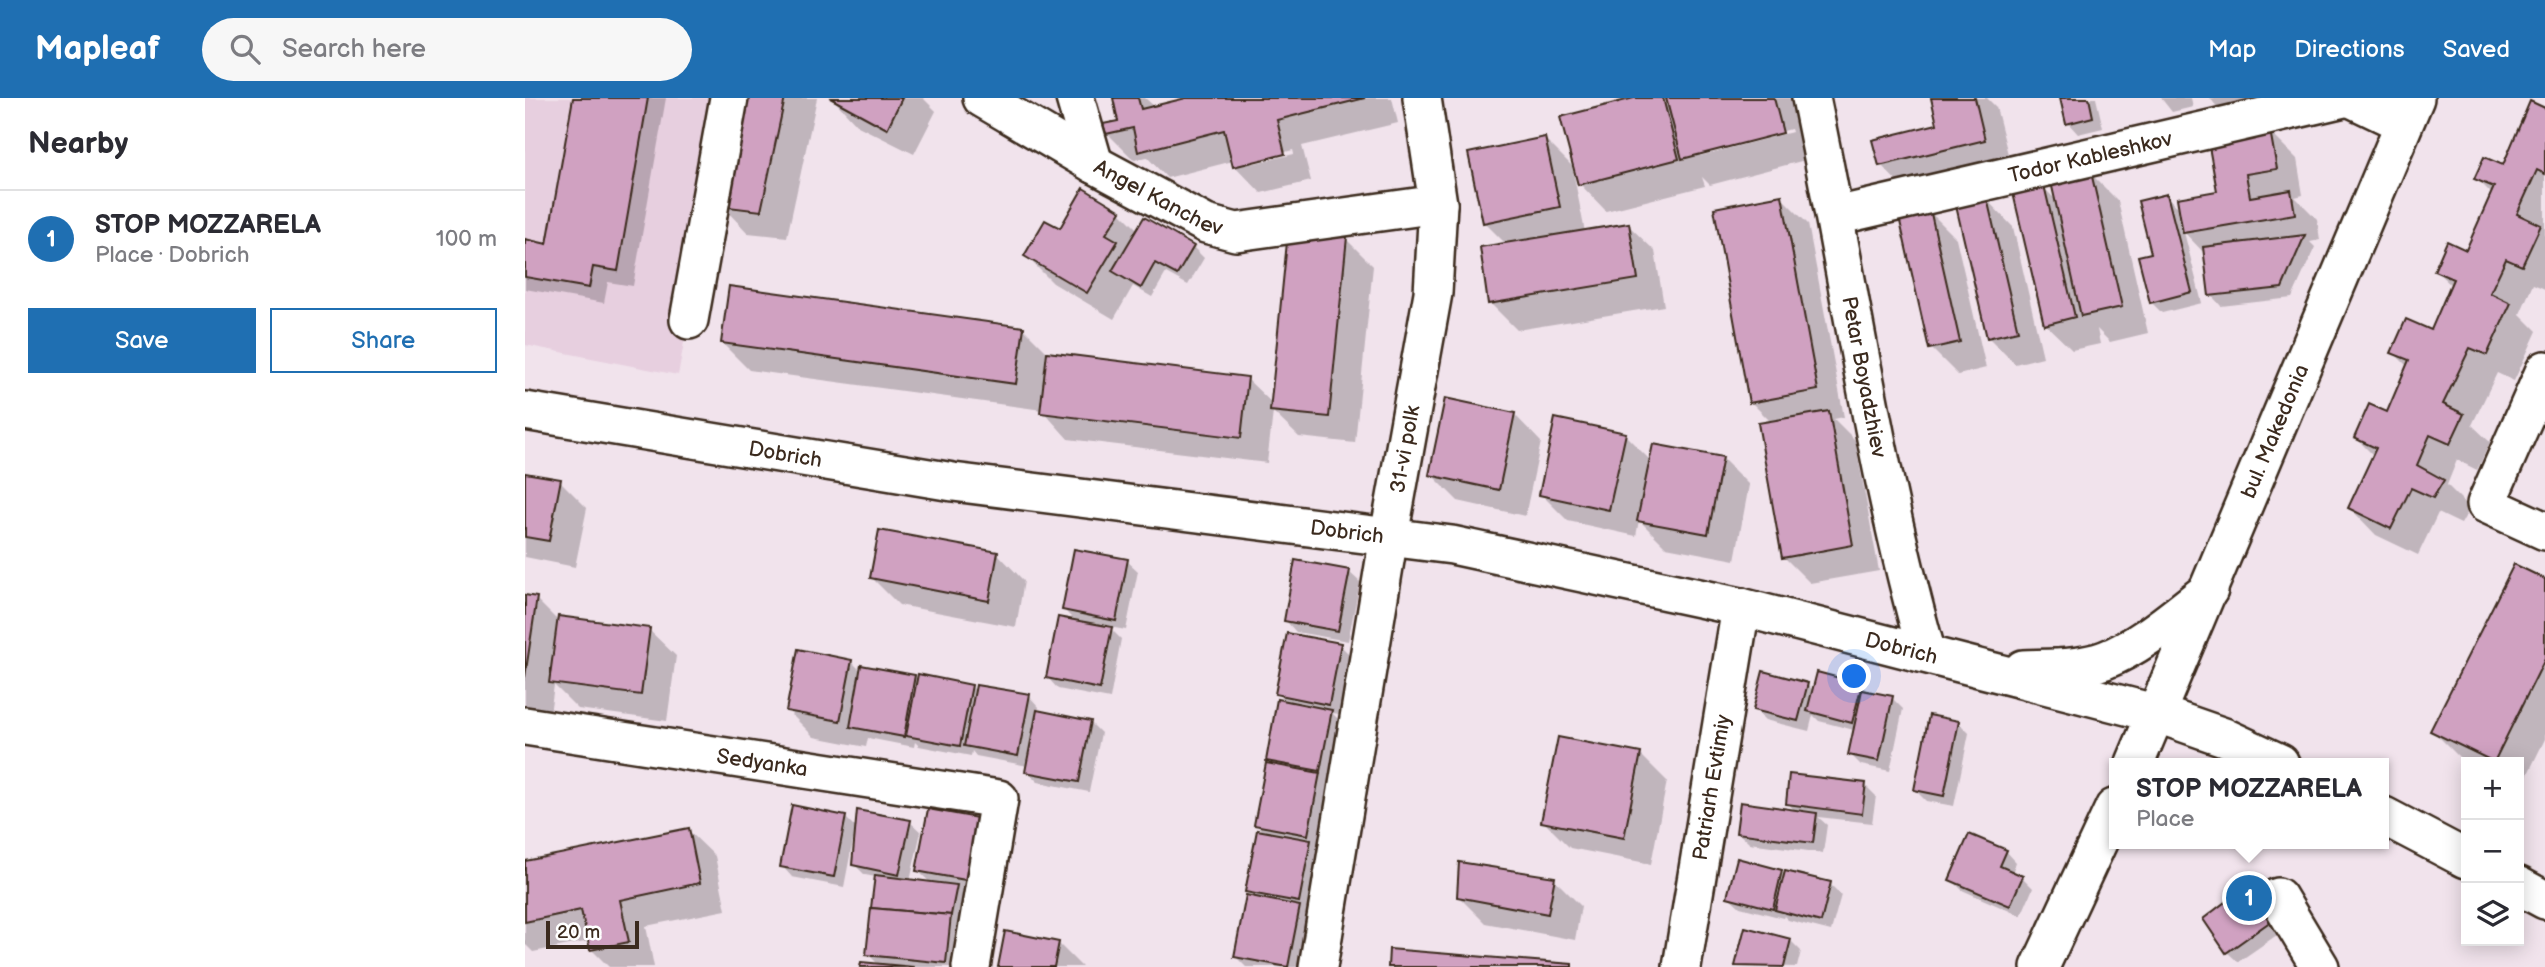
<!DOCTYPE html>
<meta charset="utf-8">
<style>
:root{--surface:#fff;--page:#f7f7f7;--text:#2b2b33;--muted:#7c7c81;--line:#e1e1e2;--accent:#1f6fb2}
body{margin:0;font-family:"Balsamiq Sans",sans-serif;background:var(--page);color:var(--text)}
.controls{position:absolute;right:21px;bottom:21px;display:grid;overflow:hidden;border-radius:0px;box-shadow:0 4px 18px #0003}
.controls button{width:63px;height:63px;display:grid;place-items:center;padding:0;border:0;border-bottom:2px solid var(--line);background:var(--surface);color:var(--text);font:35px sans-serif}
.scale{position:absolute;left:21px;bottom:18px;width:93px;box-sizing:border-box;padding-left:7px;border:4px solid #3b2a1e;border-top:0;font-size:19px;line-height:24px;white-space:nowrap;color:#3b2a1e;-webkit-text-stroke:5px #fff;paint-order:stroke}
.you{position:absolute;left:1330px;top:579px;width:24px;height:24px;margin:-18px;border:5px solid #fff;border-radius:50%;background:#1a73e8;box-shadow:0 0 0 10px #1a73e833}
.badge{display:grid;place-items:center;width:46px;height:46px;border-radius:50%;background:var(--accent);color:#fff;font-size:23px;font-weight:700}
.pin{position:absolute;translate:-50% -50%;border:4px solid #fff;box-shadow:0 2px 7px #0006}
.popup{position:absolute;left:1584px;top:660px;width:280px;height:91px;box-sizing:border-box;display:grid;place-content:center;border-radius:0px;background:var(--surface);filter:drop-shadow(0 2px 5px #0005);font-size:23px;white-space:nowrap;color:var(--muted)}
.popup b{font-size:26px;color:var(--text)}
.popup::after{content:'';position:absolute;left:50%;top:100%;margin-left:-14px;border:14px solid transparent;border-top-color:var(--surface)}
.list{margin:0;padding:0;list-style:none}
h2{display:flex;justify-content:space-between;align-items:center;height:91px;margin:0;padding:0 28px;font-size:30px}
h2 small{font-size:23px;font-weight:400;color:var(--muted)}
.list li{display:grid;grid-template-columns:46px 1fr auto;gap:21px;align-items:center;box-sizing:border-box;height:98px;padding:0 28px;border-top:2px solid var(--line)}
.list b{display:block;font-size:26px;white-space:nowrap}
.list p{margin:0;font-size:23px;white-space:nowrap;color:var(--muted)}
.list em{font-size:23px;font-style:normal;color:var(--muted)}
.actions{display:flex;gap:14px;padding:21px 28px}
.actions a{flex:1;padding:16px 0;border:2px solid var(--accent);border-radius:0px;text-align:center;font-size:24px;color:var(--accent)}
.actions .main{background:var(--accent);color:#fff}
.icon{flex:none;width:38px;height:38px;fill:none;stroke:currentColor;stroke-width:2;stroke-linecap:round;stroke-linejoin:round}
.map{position:relative;flex:none;width:2020px;height:869px;overflow:hidden}
header{display:flex;align-items:center;gap:42px;box-sizing:border-box;height:98px;padding:0 35px;background:var(--accent);color:#fff}
header strong{font-size:33px}
nav{display:flex;gap:38px;margin-inline-start:auto;font-size:24px}
.search{width:490px;height:63px;background:var(--page);display:flex;align-items:center;gap:18px;box-sizing:border-box;padding:0 24px;border-radius:38px;color:var(--muted);font-size:26px}
main{display:flex}
aside{flex:1;background:var(--surface)}
.map>svg:first-child{display:block}
</style>
<header>
<strong>Mapleaf</strong>
<div class="search"><svg class="icon" aria-label="search" viewBox="0 0 24 24"><circle cx="10" cy="10" r="6"/><path d="M15 15l6 6"/></svg>Search here</div>
<nav><a>Map</a><a>Directions</a><a>Saved</a></nav>
</header>
<main>
<aside>
<h2>Nearby<small></small></h2>
<ul class="list">
<li><span class="badge">1</span><div><b>STOP MOZZARELA</b><p>Place · Dobrich</p></div><em>100 m</em></li>
</ul>
<div class="actions"><a class="main">Save</a><a>Share</a></div>
</aside>
<div class="map">
<svg width="2020" height="869" viewBox="0 0 2020 869">
<rect width="100%" height="100%" fill="#f1e3ec"/>
<filter id="ink" filterUnits="userSpaceOnUse"><feTurbulence type="fractalNoise" baseFrequency=".0143" numOctaves="2"/><feDisplacementMap in="SourceGraphic" scale="14" xChannelSelector="R" yChannelSelector="G"/><feConvolveMatrix kernelMatrix="1 2 1 2 8 2 1 2 1" color-interpolation-filters="sRGB"/></filter>
<g filter="url(#ink)">
<polygon fill="#e7cfdf" points="0,0 204,0 153,277 0,247"/>
<g fill="#0003" fill-rule="evenodd">
<polygon points="50,0 141,0 108,188 83,184 79,205 0,191 0,143 24,148"/>
<polygon points="220,0 292,0 262,139 223,135 197,108"/>
<polygon points="307,0 398,0 411,13 389,56 333,28"/>
<path d="M589,0H620L630,9L669,0H867L873,25L777,48L786,83L736,95L710,68L708,63L642,80L622,59L609,62L582,35L595,24ZM768,52L769,56L726,66V63Z"/>
<path d="M1116,0H1268L1284,61L1185,87L1177,79L1180,88L1081,113L1055,86ZM1266,31L1267,34L1175,58V55Z"/>
<polygon points="1408,0 1462,0 1471,9 1486,68 1382,94 1356,67 1414,27"/>
<polygon points="1537,0 1571,0 1578,30 1553,36 1543,25"/>
<polygon points="1636,0 1666,0 1668,9 1647,14"/>
<polygon points="1685,0 1747,0 1696,14"/>
<polygon points="2020,12 2020,191 2008,186 1995,216 2012,233 1989,283 1972,275 1947,327 1965,344 1952,372 1932,362 1922,387 1945,410 1936,426 1913,415 1893,457 1851,437 1825,410 1849,358 1831,340 1863,316 1883,269 1868,254 1907,234 1927,188 1911,173 1942,154 1967,96 1951,80 1979,69"/>
<polygon points="1745,34 1772,61 1778,97 1770,99 1792,121 1795,142 1785,144 1790,149 1767,200 1696,208 1686,197 1680,156 1659,134 1677,205 1637,215 1626,204 1628,156 1641,98 1655,111 1694,95"/>
<polygon points="1020,41 1047,68 1060,134 1103,127 1130,153 1139,208 992,232 965,205 981,146 959,124"/>
<polygon points="1566,76 1593,103 1623,235 1585,244 1572,231 1575,246 1547,252 1520,226 1518,89 1532,103"/>
<polygon points="1256,99 1283,126 1319,319 1309,321 1330,342 1354,473 1285,485 1259,459 1247,325 1226,304"/>
<polygon points="1462,102 1488,129 1518,259 1490,266 1463,239"/>
<polygon points="1404,113 1431,140 1461,270 1433,277 1406,250"/>
<polygon points="595,114 613,132 668,149 679,160 663,187 641,175 627,199 608,188 589,221 528,185 501,158 536,132"/>
<polygon points="821,141 848,168 830,345 774,339 748,314 742,365 543,341 517,312 224,272 197,245 498,230 524,256 722,281 748,306"/>
<polygon points="990,317 1016,344 1000,418 933,403 906,376"/>
<polygon points="1100,337 1126,363 1197,360 1224,387 1210,462 1141,449 1114,422 1111,438 1043,423 1016,396"/>
<polygon points="0,376 35,383 62,410 50,469 0,459"/>
<polygon points="473,456 499,483 491,529 374,507 347,480"/>
<polygon points="602,463 613,473 601,532 584,529 596,541 585,601 533,591 523,580 551,524 539,512"/>
<polygon points="824,474 835,484 823,543 771,534 761,523"/>
<polygon points="2020,483 2020,641 1996,690 1994,664 1944,664 1934,659 1908,633"/>
<polygon points="0,499 11,501 34,524 124,532 151,558 142,623 53,611 29,587 25,616 0,613"/>
<polygon points="815,547 826,558 815,616 807,615 832,640 794,869 721,869 711,859 730,801 722,793 739,735 731,726 748,668 742,662 762,605 752,596"/>
<polygon points="326,563 337,574 390,579 393,582 446,588 451,593 504,598 514,609 513,614 565,624 576,635 564,694 513,684 502,673 503,668 451,658 447,653 446,658 394,648 390,644 389,649 343,640 341,649 289,639 262,612"/>
<polygon points="1282,586 1289,593 1336,587 1344,595 1367,600 1378,611 1365,673 1336,667 1325,656 1329,632 1294,623 1288,617 1284,633 1240,622 1230,612"/>
<polygon points="1433,624 1444,635 1429,708 1401,703 1390,692"/>
<polygon points="1115,656 1142,683 1126,766 1045,750 1018,723"/>
<polygon points="1340,687 1351,698 1347,725 1293,719 1302,727 1298,755 1224,745 1213,735 1271,714 1263,705"/>
<polygon points="320,719 332,731 385,724 396,734 385,783 407,786 393,773 457,723 432,869 337,869 354,867 343,856 351,779 340,777 329,766 331,742 328,742 319,789 267,779 257,768"/>
<polygon points="163,732 190,758 201,812 121,828 129,869 84,869 66,851 65,843 8,854 0,846 0,765"/>
<polygon points="1481,753 1491,764 1487,775 1497,779 1508,790 1496,818 1437,792 1426,781"/>
<polygon points="1257,774 1261,778 1305,786 1316,797 1306,833 1263,822 1259,818 1258,820 1215,809 1204,799"/>
<polygon points="1029,781 1056,808 1050,842 960,825 934,799"/>
<polygon points="1730,783 1741,794 1762,830 1713,864 1702,854"/>
<polygon points="1265,842 1276,853 1272,869 1212,868"/>
<polygon points="533,845 557,869 475,869"/>
</g>
<g fill="#d0a1c1" stroke="#3b2a1e" stroke-width="2">
<polygon points="48,0 123,0 93,173 68,169 64,190 0,179 0,141 22,146"/>
<polygon points="218,0 260,0 236,113 195,108"/>
<polygon points="305,0 377,0 362,31"/>
<polygon points="588,0 613,0 616,11 661,0 840,0 752,22 760,56 708,69 699,32 613,54 608,30 581,36 578,26 593,23"/>
<polygon points="1109,0 1138,0 1154,61 1053,87 1035,19"/>
<polygon points="1141,0 1249,0 1258,35 1157,61"/>
<polygon points="1406,0 1450,0 1460,42 1354,68 1347,42 1412,26"/>
<polygon points="1535,0 1564,0 1568,19 1541,26"/>
<polygon points="2005,3 2020,10 2020,76 2012,72 1992,116 2016,127 1997,168 1981,161 1965,195 1986,205 1962,257 1945,250 1918,306 1939,316 1925,346 1905,337 1892,367 1919,382 1908,400 1886,390 1866,431 1823,410 1851,350 1829,340 1844,306 1862,314 1884,262 1866,255 1881,221 1906,232 1928,181 1909,173 1922,143 1941,152 1969,89 1949,81 1959,59 1978,67"/>
<polygon points="1745,32 1752,71 1721,76 1725,99 1766,92 1770,116 1658,135 1652,100 1692,93 1683,43"/>
<polygon points="1020,39 1035,109 958,125 943,55"/>
<polygon points="1566,74 1597,209 1556,218 1526,84"/>
<polygon points="1519,87 1550,219 1519,227 1488,95"/>
<polygon points="558,90 596,113 581,136 593,143 562,195 499,158 520,122 535,130"/>
<polygon points="1642,96 1667,194 1625,205 1613,158 1626,155 1613,103"/>
<polygon points="1257,97 1293,292 1224,305 1189,110"/>
<polygon points="1462,100 1493,233 1462,240 1431,108"/>
<polygon points="1405,111 1435,244 1404,251 1374,119"/>
<polygon points="619,119 669,148 652,177 630,165 616,190 587,173"/>
<polygon points="1104,125 1113,181 963,206 955,149"/>
<polygon points="763,134 822,139 804,319 745,313"/>
<polygon points="1780,137 1757,190 1684,198 1678,149"/>
<polygon points="204,188 499,229 491,286 196,245"/>
<polygon points="522,254 723,279 716,340 515,315"/>
<polygon points="920,300 990,315 974,392 904,377"/>
<polygon points="1304,313 1328,447 1257,460 1233,325"/>
<polygon points="1030,320 1101,335 1084,412 1014,397"/>
<polygon points="1128,346 1198,359 1183,436 1112,423"/>
<polygon points="0,375 36,381 24,443 0,439"/>
<polygon points="354,432 473,454 464,503 345,480"/>
<polygon points="549,451 603,461 591,523 537,512"/>
<polygon points="770,462 825,472 813,533 759,523"/>
<polygon points="1989,466 2020,481 2020,561 1969,664 1905,633"/>
<polygon points="0,497 12,499 0,579"/>
<polygon points="33,518 125,530 116,597 24,585"/>
<polygon points="533,519 587,529 575,591 521,580"/>
<polygon points="762,535 816,545 804,607 750,596"/>
<polygon points="273,551 327,562 315,623 261,613"/>
<polygon points="336,567 390,577 379,639 325,629"/>
<polygon points="1238,573 1283,585 1273,623 1228,612"/>
<polygon points="1292,574 1337,586 1327,625 1282,613"/>
<polygon points="393,576 447,587 435,648 381,638"/>
<polygon points="451,587 505,596 493,658 439,648"/>
<polygon points="1337,592 1368,598 1354,663 1323,657"/>
<polygon points="752,601 807,612 795,673 741,663"/>
<polygon points="512,612 566,623 554,684 500,674"/>
<polygon points="1404,617 1434,623 1419,698 1389,692"/>
<polygon points="1033,639 1116,655 1099,740 1016,724"/>
<polygon points="741,665 795,675 783,737 729,727"/>
<polygon points="1264,676 1341,685 1337,716 1261,706"/>
<polygon points="1215,704 1292,715 1288,745 1211,735"/>
<polygon points="267,707 321,718 309,779 255,769"/>
<polygon points="403,711 458,721 446,783 391,773"/>
<polygon points="332,712 386,722 374,777 327,767"/>
<polygon points="164,730 175,785 95,802 104,844 65,852 56,812 0,824 0,763"/>
<polygon points="732,732 786,742 774,804 720,794"/>
<polygon points="1444,736 1482,752 1475,768 1498,778 1485,808 1424,782"/>
<polygon points="1212,760 1257,772 1248,811 1202,799"/>
<polygon points="934,764 1030,779 1023,816 932,799"/>
<polygon points="1260,773 1306,784 1296,824 1250,812"/>
<polygon points="350,777 432,787 426,817 346,810"/>
<polygon points="1730,781 1753,818 1701,855 1678,821"/>
<polygon points="721,797 775,808 763,869 709,859"/>
<polygon points="346,810 426,817 421,865 341,857"/>
<polygon points="1220,829 1266,841 1259,869 1210,868"/>
<polygon points="480,833 534,844 529,869 473,869"/>
<polygon points="864,851 1047,866 1047,869 863,869"/>
<polygon points="336,864 389,869 335,869"/>
</g>
<g fill="none" stroke-linecap="round" stroke-linejoin="round">
<defs>
<g id="minor">
<path id="s1" d="M457,0L569,66L681,126L711,134L913,106"/>
<polyline points="550,0 569,66"/>
<path id="s2" d="M1286,0C1325,185 1350,374 1402,556"/>
<polyline points="1826,0 1878,25"/>
<path id="s3" d="M1311,118L1819,0"/>
<polyline points="164,222 204,0"/>
<polyline points="2020,272 1961,406 2020,433"/>
<path id="s4" d="M0,313L428,384L927,447L1216,509L1633,616L1699,639L1755,665"/>
<path d="M1498,571C1525,570 1555,571 1580,562C1618,547 1652,516 1684,492"/>
<path id="s5" d="M0,628L474,701L446,869"/>
<path id="s6" d="M1610,665L1890,0"/>
<polyline points="1859,718 1941,761"/>
<polyline points="1994,788 2020,802"/>
<polyline points="1753,799 1795,869"/>
<path id="s7" d="M793,869L864,438L908,195L913,106L897,0"/>
<path id="s8" d="M1157,869L1216,509"/>
<polyline points="1515,869 1589,710"/>
</g>
</defs>
<use href="#minor" stroke="#3b2a1e" stroke-width="42"/>
<use href="#minor" stroke="#fff" stroke-width="37"/>
</g>
</g>
<g text-anchor="middle" dominant-baseline="central" stroke-width="6" stroke-linejoin="round" paint-order="stroke">
<g font-size="21" fill="#3b2a1e" stroke="#fff">
<text stroke="none"><textPath href="#s3" startOffset="261">Todor Kableshkov</textPath></text>
<text stroke="none"><textPath href="#s1" startOffset="203">Angel Kanchev</textPath></text>
<text stroke="none"><textPath href="#s2" startOffset="284">Petar Boyadzhiev</textPath></text>
<text stroke="none"><textPath href="#s6" startOffset="360">bul. Makedonia</textPath></text>
<text stroke="none"><textPath href="#s7" startOffset="525">31-vi polk</textPath></text>
<text stroke="none"><textPath href="#s4" startOffset="264">Dobrich</textPath></text>
<text stroke="none"><textPath href="#s4" startOffset="831">Dobrich</textPath></text>
<text stroke="none"><textPath href="#s4" startOffset="1398">Dobrich</textPath></text>
<text stroke="none"><textPath href="#s5" startOffset="240">Sedyanka</textPath></text>
<text stroke="none"><textPath href="#s8" startOffset="182">Patriarh Evtimiy</textPath></text>
</g>
</g>
</svg>
<div class="controls">
<button>+</button>
<button>−</button>
<button><svg class="icon" aria-label="layers" viewBox="0 0 24 24"><path d="M12 4l9 5-9 5-9-5zM3 14l9 5 9-5"/></svg></button>
</div>
<div class="scale">20 m</div>
<div class="you"></div>
<div class="pin badge" style="left:1724px;top:800px">1</div>
<div class="popup"><b>STOP MOZZARELA</b>Place</div>
</div>
</main>
